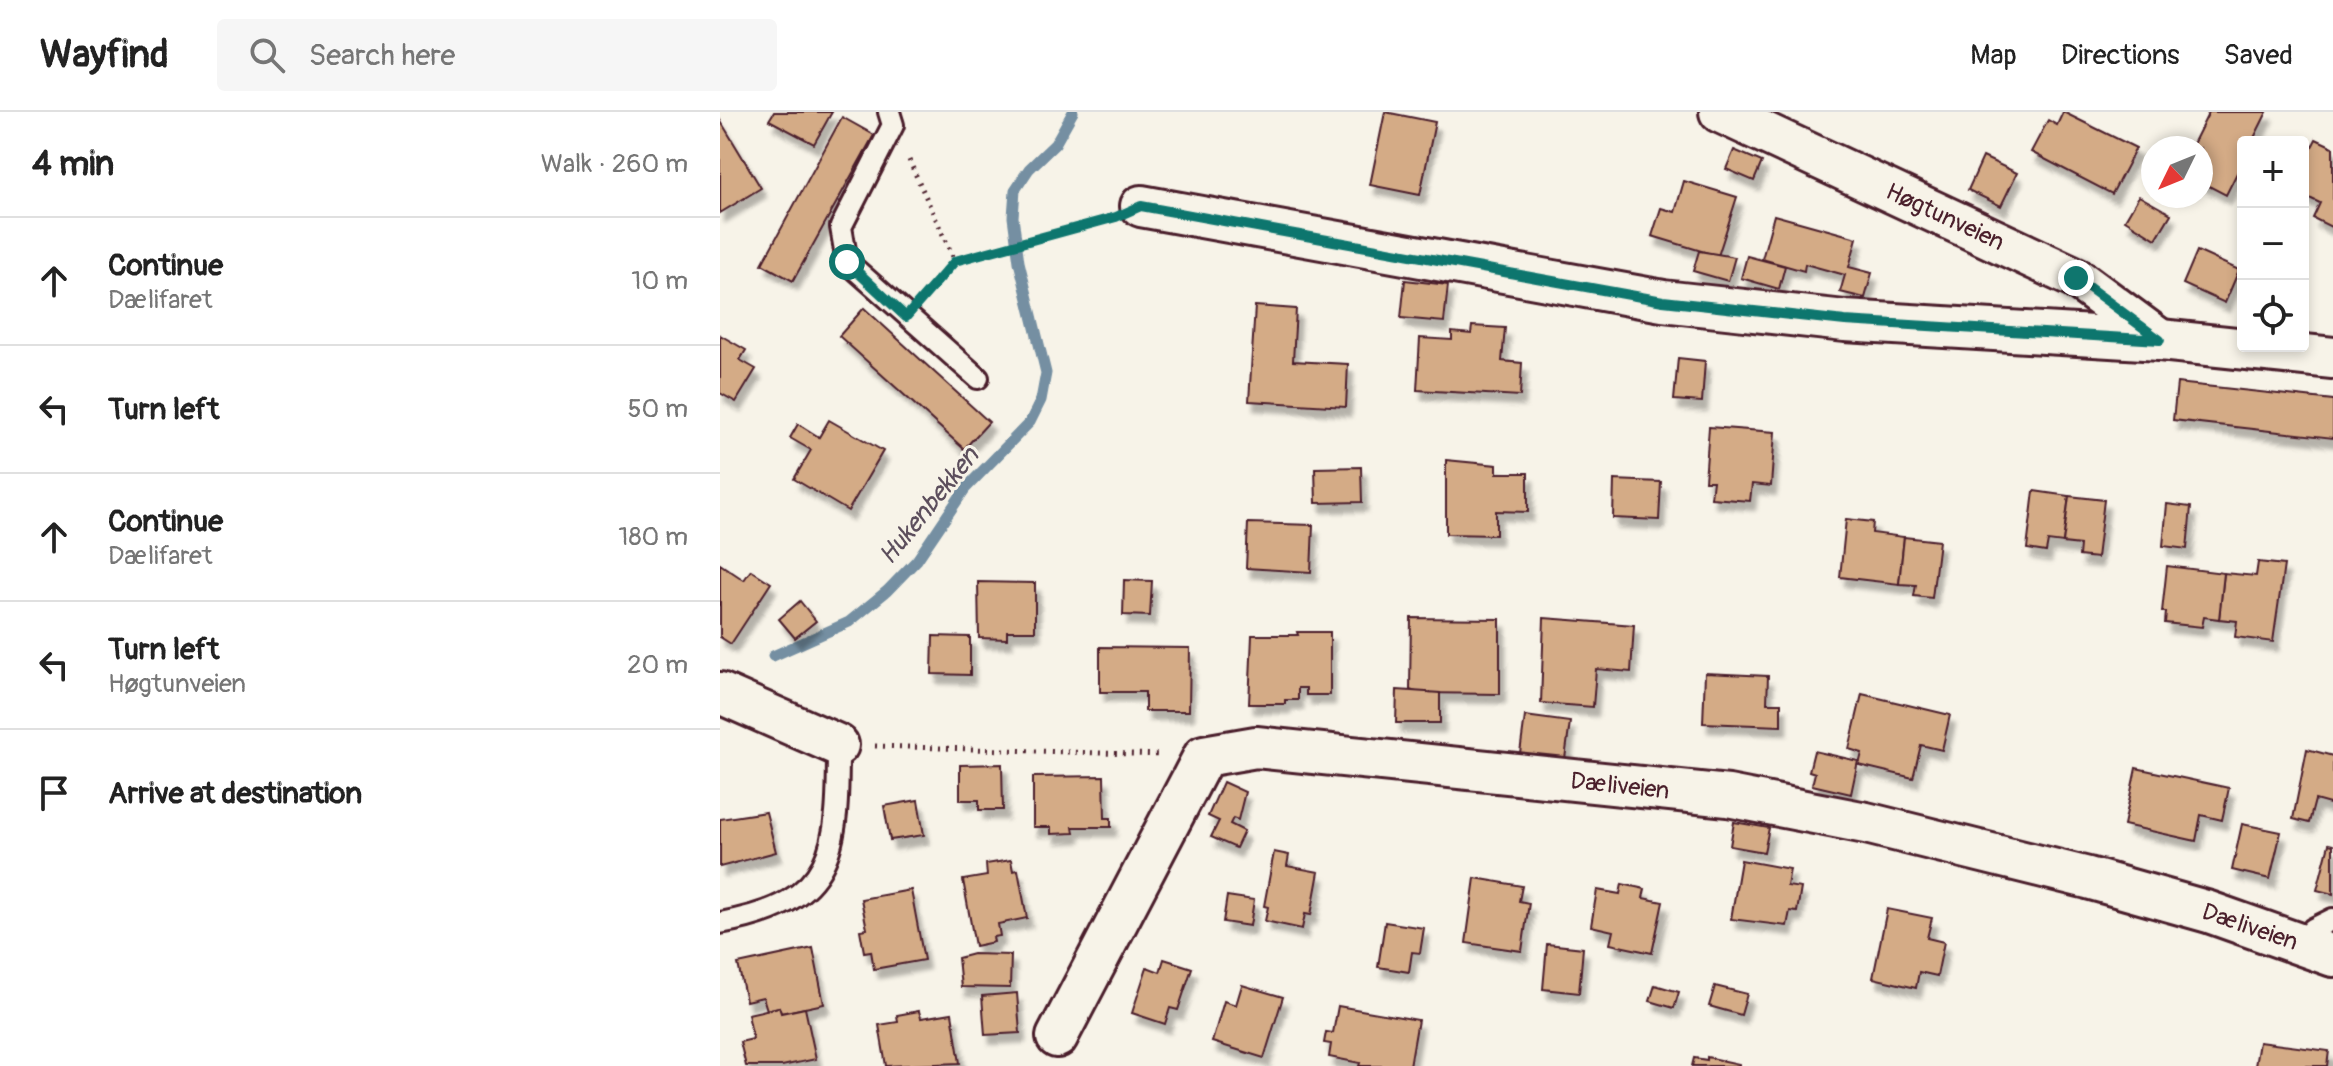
<!DOCTYPE html>
<meta charset="utf-8">
<style>
:root{--surface:#fff;--page:#f6f6f6;--text:#222;--muted:#767676;--line:#e0e0e0}
body{margin:0;font-family:Pangolin,sans-serif;background:var(--page);color:var(--text)}
.controls{position:absolute;right:24px;top:24px;display:grid;overflow:hidden;border-radius:8px;box-shadow:0 4px 12px #0003}
.controls button{width:72px;height:72px;display:grid;place-items:center;padding:0;border:0;border-bottom:2px solid var(--line);background:var(--surface);color:var(--text);font:40px sans-serif}
.compass{position:absolute;left:1421px;top:24px;width:72px;height:72px;border-radius:50%;background:var(--surface);box-shadow:0 4px 12px #0003;rotate:227deg}
.stop{position:absolute;width:24px;height:24px;margin:-18px;border:6px solid #0f766e;border-radius:50%;background:#fff}
.stop.end{background:#0f766e;border-color:#fff;box-shadow:0 2px 8px #0008}
.list{margin:0;padding:0;list-style:none}
h2{display:flex;justify-content:space-between;align-items:center;height:104px;margin:0;padding:0 32px;font-size:34px}
h2 small{font-size:26px;font-weight:400;color:var(--muted)}
.list li{display:grid;grid-template-columns:52px 1fr auto;gap:24px;align-items:center;box-sizing:border-box;height:128px;padding:0 32px;border-top:2px solid var(--line)}
.list b{display:block;font-size:30px;white-space:nowrap}
.list p{margin:0;font-size:26px;white-space:nowrap;color:var(--muted)}
.list em{font-size:26px;font-style:normal;color:var(--muted)}
.icon{flex:none;width:44px;height:44px;fill:none;stroke:currentColor;stroke-width:2;stroke-linecap:round;stroke-linejoin:round}
.map{position:relative;flex:none;width:1613px;height:954px;overflow:hidden}
header{display:flex;align-items:center;gap:48px;box-sizing:border-box;height:112px;padding:0 40px;background:var(--surface);border-bottom:2px solid var(--line)}
header strong{font-size:38px}
nav{display:flex;gap:44px;margin-inline-start:auto;font-size:28px}
.search{width:560px;height:72px;background:var(--page);display:flex;align-items:center;gap:20px;box-sizing:border-box;padding:0 28px;border-radius:8px;color:var(--muted);font-size:30px}
main{display:flex}
aside{flex:1;background:var(--surface)}
.map>svg:first-child{display:block}
</style>
<header>
<strong>Wayfind</strong>
<div class="search"><svg class="icon" aria-label="search" viewBox="0 0 24 24"><circle cx="10" cy="10" r="6"/><path d="M15 15l6 6"/></svg>Search here</div>
<nav><a>Map</a><a>Directions</a><a>Saved</a></nav>
</header>
<main>
<aside>
<h2>4 min<small>Walk · 260 m</small></h2>
<ul class="list">
<li><svg class="icon" aria-label="ahead" viewBox="0 0 24 24"><path d="M12 20V5M6 11l6-6 6 6"/></svg><div><b>Continue</b><p>Dælifaret</p></div><em>10 m</em></li>
<li><svg class="icon" aria-label="left" viewBox="0 0 24 24"><path d="M17 20v-9H6M10 6l-5 5 5 5"/></svg><div><b>Turn left</b></div><em>50 m</em></li>
<li><svg class="icon" aria-label="ahead" viewBox="0 0 24 24"><path d="M12 20V5M6 11l6-6 6 6"/></svg><div><b>Continue</b><p>Dælifaret</p></div><em>180 m</em></li>
<li><svg class="icon" aria-label="left" viewBox="0 0 24 24"><path d="M17 20v-9H6M10 6l-5 5 5 5"/></svg><div><b>Turn left</b><p>Høgtunveien</p></div><em>20 m</em></li>
<li><svg class="icon" aria-label="arrive" viewBox="0 0 24 24"><path d="M6 21V4h12l-3 4 3 4H6"/></svg><div><b>Arrive at destination</b></div></li>
</ul>
</aside>
<div class="map">
<svg width="1613" height="954" viewBox="0 0 1613 954">
<defs>
<filter id="shadow"><feDropShadow dx="5" dy="9" stdDeviation="2" flood-color="#0004"/></filter>
</defs>
<rect width="100%" height="100%" fill="#f7f3e8"/>
<filter id="ink" filterUnits="userSpaceOnUse"><feTurbulence type="fractalNoise" baseFrequency=".0125" numOctaves="2"/><feDisplacementMap in="SourceGraphic" scale="16" xChannelSelector="R" yChannelSelector="G"/><feConvolveMatrix kernelMatrix="1 2 1 2 8 2 1 2 1" color-interpolation-filters="sRGB"/></filter>
<g filter="url(#ink)">
<g fill="none" stroke-linecap="round" stroke-linejoin="round">
<polyline stroke="#748fa2" stroke-width="11" points="53,544 129,510 167,479 197,448 245,377 310,310 321,288 326,261 299,150 293,105 295,78 309,57 335,32 353,0"/>
</g>
<g fill="#d4ab86" stroke="#4a1f2b" stroke-width="2" filter="url(#shadow)">
<polygon points="54,0 112,0 94,32 49,8"/>
<polygon points="665,0 715,10 700,83 650,73"/>
<polygon points="1343,0 1416,36 1392,82 1311,40 1328,8 1337,13"/>
<polygon points="1489,0 1547,0 1532,30 1523,30 1523,49 1506,83 1481,70 1481,36 1471,36"/>
<polygon points="122,5 154,23 73,169 42,152"/>
<polygon points="0,8 41,76 0,101"/>
<polygon points="1596,27 1613,35 1613,116 1593,106 1600,91 1583,83 1583,52"/>
<polygon points="1014,38 1042,50 1034,69 1006,57"/>
<polygon points="1263,45 1297,61 1281,94 1248,78"/>
<polygon points="964,69 1017,85 998,144 932,124 941,96 955,100"/>
<polygon points="1419,84 1451,102 1436,127 1405,108"/>
<polygon points="1054,103 1137,126 1129,155 1152,161 1145,186 1120,180 1125,163 1085,152 1084,159 1042,147"/>
<polygon points="979,139 1015,145 1008,169 973,159"/>
<polygon points="1477,139 1519,158 1505,191 1463,172"/>
<polygon points="1027,144 1065,154 1059,177 1021,166"/>
<polygon points="685,168 728,173 724,210 681,206"/>
<polygon points="535,194 576,197 573,249 628,252 626,295 529,289"/>
<polygon points="144,196 269,310 244,337 119,224"/>
<polygon points="752,214 785,216 782,249 802,251 800,284 697,278 700,226 732,228 732,220 751,222"/>
<polygon points="0,223 26,238 20,248 36,257 16,290 0,281"/>
<polygon points="958,246 985,249 982,290 954,288"/>
<polygon points="1457,271 1613,288 1613,326 1453,308"/>
<polygon points="109,308 163,339 128,399 74,367 91,338 70,326 78,312 99,325"/>
<polygon points="989,315 1055,320 1051,374 1032,372 1030,389 991,386 993,369 985,369"/>
<polygon points="726,348 777,353 777,361 808,361 808,400 776,399 776,423 726,422"/>
<polygon points="641,355 642,390 596,391 595,356"/>
<polygon points="894,368 941,370 939,408 893,406"/>
<polygon points="1314,379 1349,384 1343,431 1328,429 1326,440 1307,437"/>
<polygon points="1349,384 1384,388 1377,446 1359,444 1360,433 1343,431"/>
<polygon points="1447,392 1471,395 1467,437 1443,434"/>
<polygon points="1126,407 1153,410 1152,421 1184,425 1179,472 1120,465"/>
<polygon points="528,411 593,413 591,460 526,456"/>
<polygon points="1184,425 1219,429 1212,486 1194,484 1196,473 1179,472"/>
<polygon points="1538,450 1564,453 1553,530 1515,525 1517,509 1499,507 1504,461 1536,464"/>
<polygon points="0,452 24,468 31,458 51,471 11,532 0,525"/>
<polygon points="1447,454 1504,461 1499,507 1484,505 1482,515 1445,511 1446,500 1442,500"/>
<polygon points="404,468 432,469 430,504 403,503"/>
<polygon points="258,470 315,471 315,519 287,519 287,527 259,526"/>
<polygon points="80,489 96,509 75,526 59,507"/>
<polygon points="691,506 780,507 780,582 699,581 690,578"/>
<polygon points="824,506 914,513 911,560 876,557 873,595 821,591"/>
<polygon points="577,520 610,520 610,583 586,583 586,576 578,576 578,588 565,588 565,592 529,592 532,523 578,523"/>
<polygon points="213,524 250,525 250,563 212,562"/>
<polygon points="380,535 470,536 469,599 425,599 425,580 380,580"/>
<polygon points="985,561 1048,564 1047,591 1061,591 1061,614 983,611"/>
<polygon points="677,578 720,581 720,611 676,611"/>
<polygon points="1142,582 1230,603 1222,638 1201,633 1193,666 1139,653 1142,641 1129,637"/>
<polygon points="805,604 850,610 845,647 800,641"/>
<polygon points="1587,637 1613,644 1613,693 1595,688 1589,711 1573,707"/>
<polygon points="1094,639 1138,649 1131,682 1092,673 1095,661 1089,659"/>
<polygon points="282,652 283,698 259,698 259,688 240,688 240,653"/>
<polygon points="1416,656 1509,676 1502,708 1481,703 1476,729 1404,713"/>
<polygon points="384,664 385,706 391,706 391,715 353,715 354,721 331,722 331,715 313,715 313,665"/>
<polygon points="503,670 525,680 518,708 513,706 510,712 524,719 516,736 491,725 499,709 488,704"/>
<polygon points="198,688 204,723 170,728 164,694"/>
<polygon points="46,700 56,740 0,755 0,707"/>
<polygon points="1014,710 1049,716 1044,740 1010,734"/>
<polygon points="1522,712 1561,720 1550,767 1512,758"/>
<polygon points="1609,732 1613,733 1613,782 1597,778"/>
<polygon points="554,740 569,743 567,754 599,760 591,803 585,802 582,817 545,809 548,795 544,794"/>
<polygon points="291,748 293,759 298,758 307,806 278,812 280,824 273,825 274,830 255,834 243,768 267,764 266,752"/>
<polygon points="1021,748 1070,757 1067,774 1081,776 1077,800 1070,799 1067,814 1011,807"/>
<polygon points="755,766 802,774 799,789 809,791 802,839 746,831"/>
<polygon points="902,772 925,777 923,786 943,790 932,841 890,832 893,819 871,814 877,778 900,782"/>
<polygon points="191,778 204,848 154,857 151,839 144,840 140,818 147,817 141,787"/>
<polygon points="507,784 534,788 530,814 503,810"/>
<polygon points="1167,797 1212,806 1207,826 1224,830 1217,864 1199,860 1196,876 1153,866"/>
<polygon points="665,810 704,816 700,841 692,840 689,860 658,855"/>
<polygon points="827,832 863,836 859,881 823,877"/>
<polygon points="93,836 104,892 61,901 59,895 47,898 43,885 26,889 18,852"/>
<polygon points="253,842 291,843 290,876 241,875 238,846"/>
<polygon points="444,847 472,856 458,898 450,896 445,912 412,901 427,855 440,860"/>
<polygon points="522,873 563,885 544,946 492,930 504,889 516,893"/>
<polygon points="935,873 959,880 954,896 930,889"/>
<polygon points="995,874 1027,882 1021,903 989,894"/>
<polygon points="297,881 300,921 265,923 262,884"/>
<polygon points="618,894 698,908 690,954 639,954 640,951 609,945 611,932 604,931 606,920 613,921"/>
<polygon points="59,895 61,901 85,896 96,947 62,954 26,954 20,930 33,927 28,902"/>
<polygon points="199,899 201,906 232,901 240,951 166,954 159,913 178,910 177,903"/>
<polygon points="1539,930 1609,939 1607,954 1535,954"/>
<polygon points="987,945 1019,952 1019,954 972,954 974,946 987,948"/>
</g>
<g fill="none" stroke-linecap="round" stroke-linejoin="round">
<defs>
<g id="lane">
<polyline points="169,0 173,13 121,115 127,150 258,266"/>
<path d="M0,811C117,791 118,736 118,633"/>
<polyline points="1582,833 1593,817 1613,807"/>
</g>
<g id="street">
<polyline points="1000,0 1356,166 1440,228"/>
<polyline points="421,94 943,189 1125,209 1440,228 1613,246"/>
<polyline points="0,581 118,633"/>
<polyline points="337,925 484,644 536,635 1008,684 1146,711 1368,766 1489,800 1613,844"/>
</g>
</defs>
<use href="#lane" stroke="#4a1f2b" stroke-width="26"/>
<use href="#street" stroke="#4a1f2b" stroke-width="46"/>
<g stroke="#4a1f2b" stroke-width="5" stroke-dasharray="2 6" stroke-linecap="butt">
<polyline points="189,48 235,149"/>
<polyline points="206,182 235,149 387,107"/>
<polyline points="155,634 441,643"/>
</g>
<use href="#lane" stroke="#f7f3e8" stroke-width="20"/>
<use href="#street" stroke="#f7f3e8" stroke-width="40"/>
</g>
</g>
<g fill="none" stroke-linecap="round" stroke-linejoin="round" filter="url(#ink)">
<polyline stroke="#0f766e" stroke-width="10" points="127,150 186,205 235,149 396,105 421,94 943,189 1125,209 1440,228 1356,166"/>
</g>
<g text-anchor="middle" dominant-baseline="central" stroke-width="6" stroke-linejoin="round" paint-order="stroke">
<g font-size="24" fill="#4a1f2b" stroke="#f7f3e8">
<text transform="translate(1225 105) rotate(25)">Høgtunveien</text>
<text transform="translate(900 674) rotate(6)">Dæliveien</text>
<text transform="translate(1530 815) rotate(19)">Dæliveien</text>
</g>
<g font-size="26" font-style="italic" fill="#5c4e5c" stroke="#f7f3e8">
<text transform="translate(209 394) rotate(-51)">Hukenbekken</text>
</g>
</g>
</svg>
<div class="controls">
<button>+</button>
<button>−</button>
<button><svg class="icon" aria-label="locate" viewBox="0 0 24 24"><circle cx="12" cy="12" r="6"/><path d="M12 2v4M12 18v4M2 12h4M18 12h4"/></svg></button>
</div>
<svg class="compass" viewBox="-18 -18 36 36"><path d="M0-13l5 13h-10z" fill="#e53935"/><path d="M0 13l5-13h-10z" fill="#767676"/></svg>
<div class="stop" style="left:127px;top:150px"></div>
<div class="stop end" style="left:1356px;top:166px"></div>
</div>
</main>
